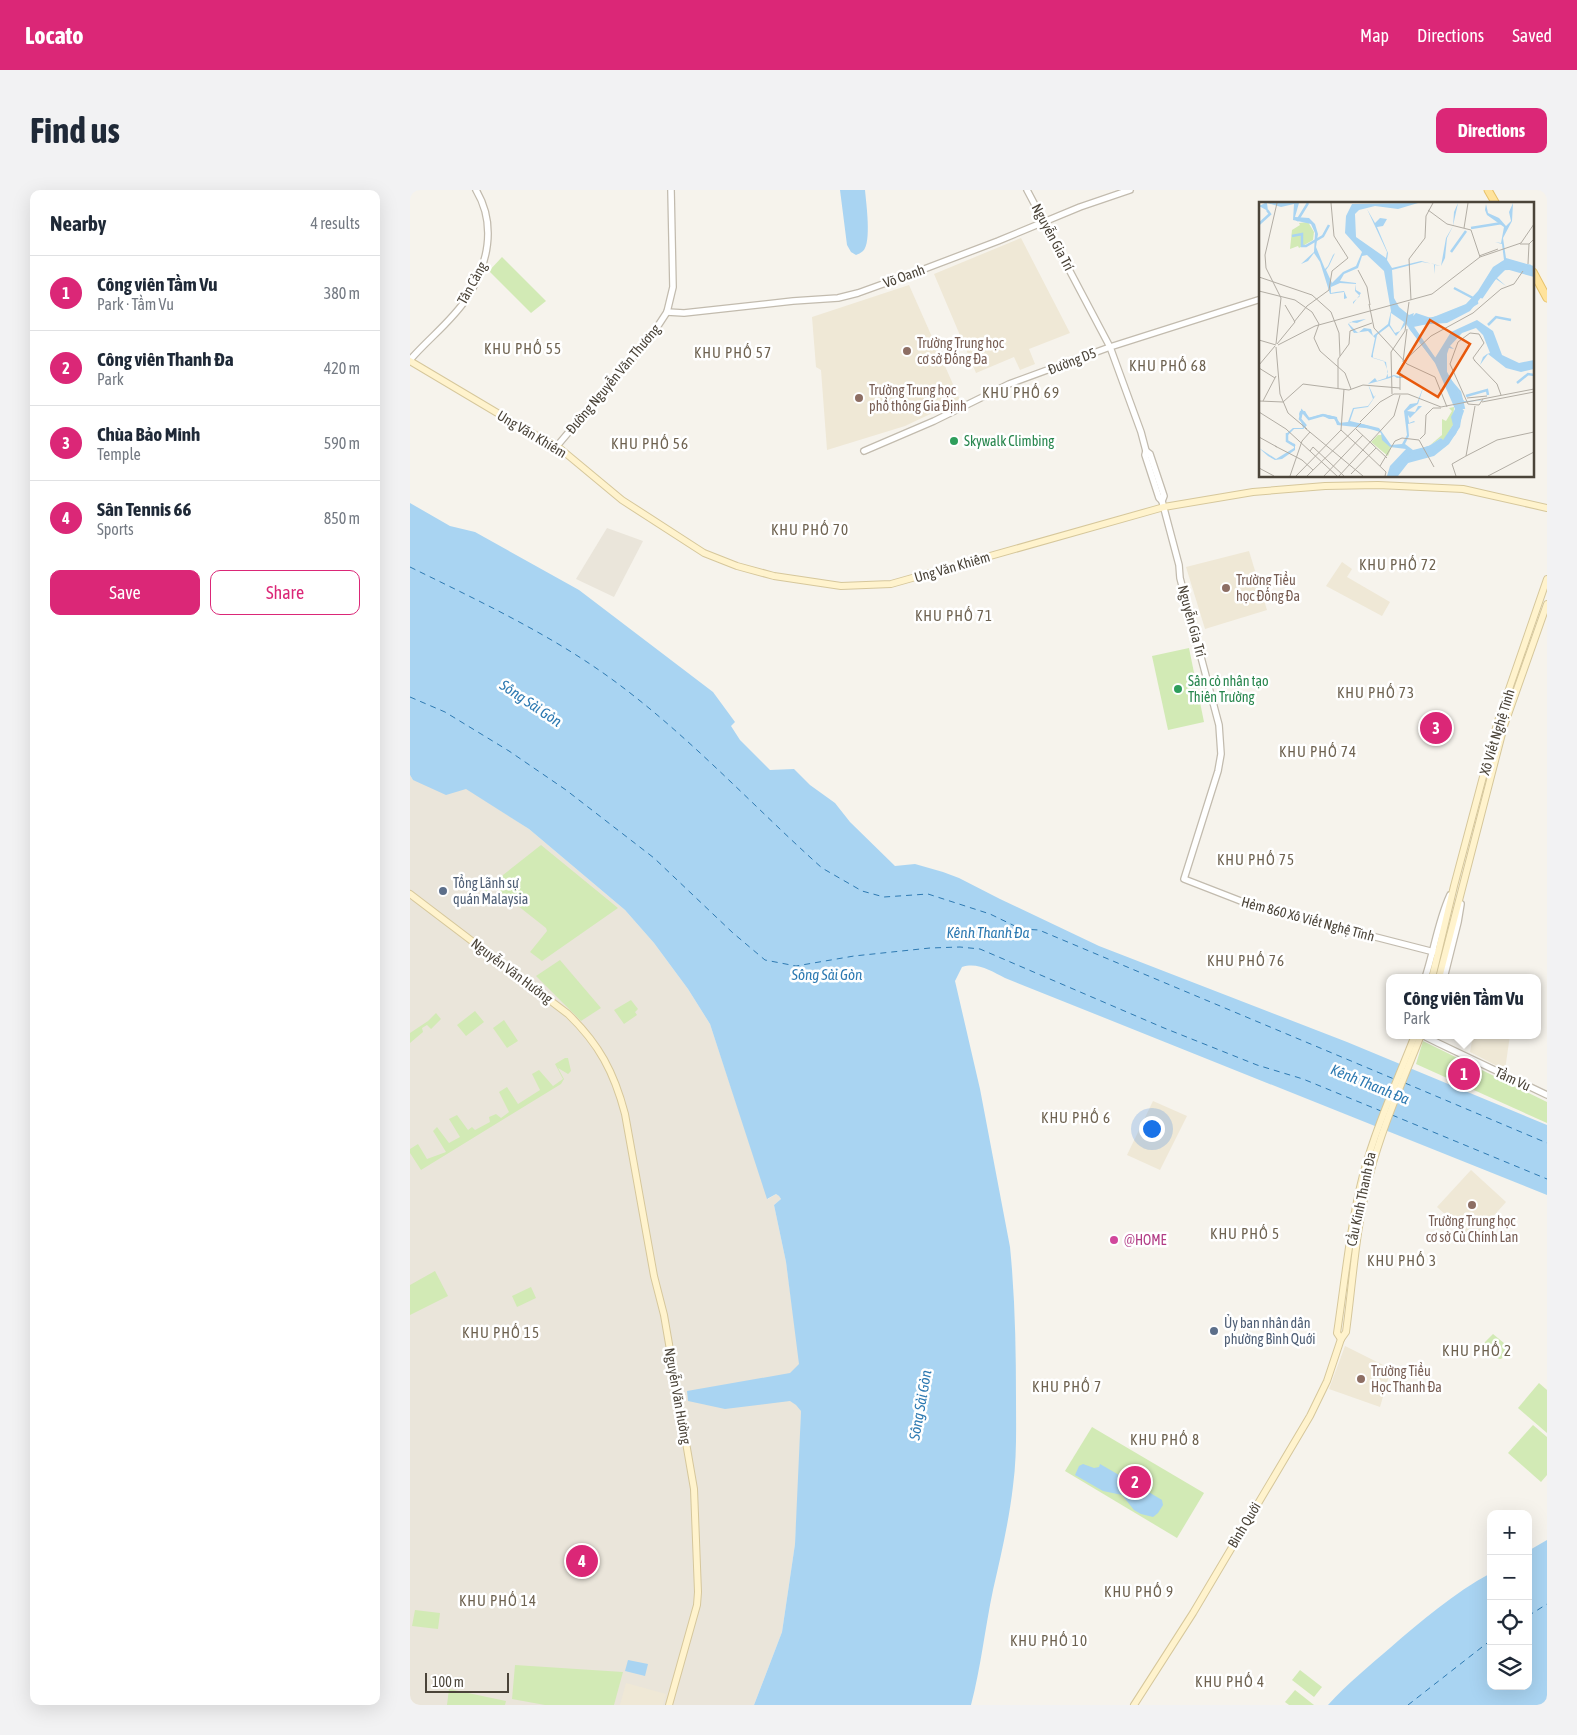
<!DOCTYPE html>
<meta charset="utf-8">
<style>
:root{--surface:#fff;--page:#f2f2f3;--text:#1f2937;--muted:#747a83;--line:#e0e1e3;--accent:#db2777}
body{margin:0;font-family:"Asap Condensed",sans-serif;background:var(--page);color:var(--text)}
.controls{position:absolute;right:15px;bottom:15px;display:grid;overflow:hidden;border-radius:10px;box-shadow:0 5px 20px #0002}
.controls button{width:45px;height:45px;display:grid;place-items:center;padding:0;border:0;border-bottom:1px solid var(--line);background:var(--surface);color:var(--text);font:25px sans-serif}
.scale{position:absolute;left:15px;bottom:12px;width:84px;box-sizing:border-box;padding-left:5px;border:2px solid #4b4439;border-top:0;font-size:14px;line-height:18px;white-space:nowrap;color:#4b4439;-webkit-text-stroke:4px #fff;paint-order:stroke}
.you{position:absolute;left:741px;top:938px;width:18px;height:18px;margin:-12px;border:4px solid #fff;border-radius:50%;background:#1a73e8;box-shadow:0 0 0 8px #1a73e833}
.badge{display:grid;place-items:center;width:32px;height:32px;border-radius:50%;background:var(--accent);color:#fff;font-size:16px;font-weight:700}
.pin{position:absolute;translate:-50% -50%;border:2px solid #fff;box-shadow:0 1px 5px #0006}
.popup{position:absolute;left:976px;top:784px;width:155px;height:65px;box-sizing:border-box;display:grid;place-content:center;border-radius:10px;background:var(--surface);filter:drop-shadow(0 1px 4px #0005);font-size:16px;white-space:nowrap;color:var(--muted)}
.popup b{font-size:19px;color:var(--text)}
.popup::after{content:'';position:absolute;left:50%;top:100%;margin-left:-10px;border:10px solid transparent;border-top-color:var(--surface)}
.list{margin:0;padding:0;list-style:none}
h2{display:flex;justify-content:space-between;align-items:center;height:65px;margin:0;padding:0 20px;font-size:21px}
h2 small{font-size:16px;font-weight:400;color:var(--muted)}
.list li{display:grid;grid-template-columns:32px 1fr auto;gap:15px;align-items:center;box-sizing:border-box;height:75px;padding:0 20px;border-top:1px solid var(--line)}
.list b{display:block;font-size:19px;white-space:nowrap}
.list p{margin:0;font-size:16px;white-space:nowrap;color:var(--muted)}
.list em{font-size:16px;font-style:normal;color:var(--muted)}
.actions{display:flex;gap:10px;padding:15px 20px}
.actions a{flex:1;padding:11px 0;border:1px solid var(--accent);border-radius:10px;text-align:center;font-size:18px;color:var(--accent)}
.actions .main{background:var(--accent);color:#fff}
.icon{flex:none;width:28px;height:28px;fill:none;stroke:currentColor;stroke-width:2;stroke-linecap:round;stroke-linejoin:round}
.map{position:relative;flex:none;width:1137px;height:1515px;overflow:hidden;border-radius:10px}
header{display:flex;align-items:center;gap:30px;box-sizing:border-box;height:70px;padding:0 25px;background:var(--accent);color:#fff}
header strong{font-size:24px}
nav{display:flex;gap:28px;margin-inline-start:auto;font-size:18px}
.intro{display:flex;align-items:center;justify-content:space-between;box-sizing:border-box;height:120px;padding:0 30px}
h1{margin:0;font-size:35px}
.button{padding:12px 22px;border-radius:10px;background:var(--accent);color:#fff;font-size:18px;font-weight:700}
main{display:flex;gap:30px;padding:0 30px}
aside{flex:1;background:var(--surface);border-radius:10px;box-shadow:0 5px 20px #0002}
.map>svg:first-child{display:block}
</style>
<header>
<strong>Locato</strong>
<nav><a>Map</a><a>Directions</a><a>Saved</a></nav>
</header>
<div class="intro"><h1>Find us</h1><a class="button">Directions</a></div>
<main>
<aside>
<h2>Nearby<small>4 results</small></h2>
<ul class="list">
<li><span class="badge">1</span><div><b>Công viên Tầm Vu</b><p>Park · Tầm Vu</p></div><em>380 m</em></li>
<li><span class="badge">2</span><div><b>Công viên Thanh Đa</b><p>Park</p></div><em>420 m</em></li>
<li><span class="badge">3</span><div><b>Chùa Bảo Minh</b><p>Temple</p></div><em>590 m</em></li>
<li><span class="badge">4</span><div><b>Sân Tennis 66</b><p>Sports</p></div><em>850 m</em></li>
</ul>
<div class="actions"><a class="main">Save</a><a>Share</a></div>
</aside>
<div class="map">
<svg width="1137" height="1515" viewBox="0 0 1137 1515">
<rect width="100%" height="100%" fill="#f6f3ec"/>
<g fill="#eae5da">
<polygon points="197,338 233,351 204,407 166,389"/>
<polygon points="0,585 3,590 56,598 119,639 215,720 244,753 278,799 300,834 358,1009 366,1004 369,1006 371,1009 364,1015 376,1072 390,1174 391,1221 389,1289 385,1354 372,1442 344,1515 0,1515"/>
</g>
<g fill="#efe8d6">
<polygon points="611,48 660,143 619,159 625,174 610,180 604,167 566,183 524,84"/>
<polygon points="499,95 550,210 495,236 417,260 411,180 406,177 402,127"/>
<polygon points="839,361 857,420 795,439 776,377"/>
<polygon points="932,372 942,379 937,387 980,412 972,426 916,396"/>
<polygon points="1063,845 1100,845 1095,880 1060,862"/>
<polygon points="743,911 777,926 750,980 717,965"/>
<polygon points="1061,980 1096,1012 1063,1049 1027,1017"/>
<polygon points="935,1156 981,1179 970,1217 919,1199"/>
<polygon points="216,1493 256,1504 253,1515 210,1515"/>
</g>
<g fill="#d2eab5">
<polygon points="92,67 136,111 121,123 79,81"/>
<polygon points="779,458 794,532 758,540 742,466"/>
<polygon points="131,655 208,718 132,771 120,762 137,741 136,738 89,701 89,699 84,696 76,702 74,700"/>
<polygon points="150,770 191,818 171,831 126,786"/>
<polygon points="221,810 228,819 225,822 227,825 214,834 204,820"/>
<polygon points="65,821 74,832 56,846 47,835"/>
<polygon points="26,823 31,829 21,839 17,835 12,838 13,842 0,853 0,843 18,831"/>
<polygon points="94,830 108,851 97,858 83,838"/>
<polygon points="1013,851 1137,912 1137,933 1006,874"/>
<polygon points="155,868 158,868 161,881 158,884 148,878 154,889 151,894 11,980 0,963 0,959 8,954 17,969 36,962 23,941 27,937 39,953 50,947 39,929 47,925 58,940 62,937 65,940 80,932 79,927 86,924 91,928 99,922 89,902 97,897 108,914 130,900 122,884 129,880 143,896 153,889 145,874"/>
<polygon points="25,1081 38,1106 0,1125 0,1095"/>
<polygon points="121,1097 126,1108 107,1117 102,1106"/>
<polygon points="1083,1144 1100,1158 1100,1160 1091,1169 1089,1169 1074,1154 1075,1152"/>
<polygon points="1129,1193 1137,1200 1137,1243 1108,1218"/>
<polygon points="1123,1235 1137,1247 1137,1285 1131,1292 1098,1263"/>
<polygon points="682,1237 794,1303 767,1348 655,1281"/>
<polygon points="165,1357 180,1358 179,1385 164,1385"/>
<polygon points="5,1420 30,1423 28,1439 2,1436"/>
<polygon points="105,1475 213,1482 204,1515 135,1515 102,1509"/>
<polygon points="890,1480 912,1497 904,1507 882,1490"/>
<polygon points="39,1499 96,1511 95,1515 37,1515"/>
<polygon points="885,1500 904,1515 879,1515 875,1512"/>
</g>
<g fill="#a9d4f2">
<path d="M430,0H455C456,12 462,53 453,61C451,63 448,64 446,65L441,62L437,55Z"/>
<path d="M0,313L40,336L65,342L169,400L303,502L325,532L321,536L330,550L360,580L384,579L400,595L425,613L440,632L485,676L505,674L533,682L549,688L590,709L689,756L937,852L1137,935V1005L595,788C581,781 568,772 552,777L545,791L570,899L600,1057C605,1107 606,1158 606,1208C606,1237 607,1267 603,1296C599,1331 591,1365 583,1400C575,1438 571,1477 561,1515H344L372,1442L385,1354L391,1221L386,1215L380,1211L315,1219L278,1211L277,1201L380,1183L389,1174L376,1072L364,1015L371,1009L369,1006L366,1004L357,1009L300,834L278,799L244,753L215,720L119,639L56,599L36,605L3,590L0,585Z"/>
<polygon points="673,1274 684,1278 689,1277 690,1274 716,1289 715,1292 718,1298 722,1300 727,1295 752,1310 753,1315 748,1323 743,1327 731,1324 724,1320 712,1305 693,1301 665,1285 669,1276"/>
<path d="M1137,1350V1515H918C937,1494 959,1476 980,1458C1011,1431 1044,1403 1081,1383V1496H1118V1361Z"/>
<polygon points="218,1470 238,1474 235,1486 215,1481"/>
</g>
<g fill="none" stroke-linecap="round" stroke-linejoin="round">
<g stroke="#2e7ab2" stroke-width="1" stroke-dasharray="6 5" stroke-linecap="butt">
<path d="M0,377C71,412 144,446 207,493C281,548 344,617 412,678L452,701L474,707L518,704L580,724L611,739L629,740L984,889"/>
<polyline points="0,507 35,522 99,561 156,600 244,668 323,743 355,770 386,776 444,766 520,758 550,757 570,759 754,838 847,875 893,889 971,921"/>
<polyline points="995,893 1137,953"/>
<polyline points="982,925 1137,989"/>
<polyline points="1118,1426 1137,1414"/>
<polyline points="998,1515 1081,1450"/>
</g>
<defs>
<g id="tertiary">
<polyline points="617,0 700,157 731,242 736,261 735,265 749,308 752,311"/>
<polyline points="257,122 274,123 383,111 428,108 448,103 509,81 588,51 670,17 720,0"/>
<path d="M0,170C18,149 42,131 57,108C78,75 87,35 66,0"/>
<polyline points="147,256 201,192 240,148 257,122 263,97 261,0"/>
<polyline points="454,261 524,231 599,194 700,157 851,109"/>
<polyline points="736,261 740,264 754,306 752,311 769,375 770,388 809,535 811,564 808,581 774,689 841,715 1024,762"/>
<path d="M1015,788C1024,761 1028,731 1040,705"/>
<polyline points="1034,788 1048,732 1051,714"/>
<polyline points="1016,845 1016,847 1028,853 1137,905"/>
</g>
<g id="secondary">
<polyline points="0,171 116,240 147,256 212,310 294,363 327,376 364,386 431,396 481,394 754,317 843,302 915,296 968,295 1032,298 1053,299 1137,318"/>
<path d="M0,704L158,824C189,854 204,882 215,924L244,1086L254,1125L284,1299L288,1402L287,1415L259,1515"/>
<polyline points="1022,788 1044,696 1087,534 1137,389"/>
<polyline points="1029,788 1094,536 1137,414"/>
<path d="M931,1149L927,1143C935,1090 940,1036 953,985C966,937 987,891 1005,845"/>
<path d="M724,1515L783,1423L900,1226L917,1191L931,1149L936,1142C943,1090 946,1035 960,984C972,937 993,891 1011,845"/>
</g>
<g id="primary">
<polyline points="1078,0 1086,14"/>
<polyline points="1123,82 1137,108"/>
</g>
</defs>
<use href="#tertiary" stroke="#c2bbae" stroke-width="8"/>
<use href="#secondary" stroke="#d6c79b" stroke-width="8"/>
<use href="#primary" stroke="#e6c16a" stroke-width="9"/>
<use href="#tertiary" stroke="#fff" stroke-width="5.5"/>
<use href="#secondary" stroke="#fff3cd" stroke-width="6"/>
<use href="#primary" stroke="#ffe39c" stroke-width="7"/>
</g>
<g fill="#8d6e63" stroke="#fff" stroke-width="2">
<circle cx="497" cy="161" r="5"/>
<circle cx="449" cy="208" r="5"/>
<circle cx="816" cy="398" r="5"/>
<circle cx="1062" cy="1015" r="5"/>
<circle cx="951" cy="1189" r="5"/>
</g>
<g fill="#2e9e5b" stroke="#fff" stroke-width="2">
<circle cx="544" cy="251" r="5"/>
<circle cx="768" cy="499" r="5"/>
</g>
<g fill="#5c6f8a" stroke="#fff" stroke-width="2">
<circle cx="33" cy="701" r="5"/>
<circle cx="804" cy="1141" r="5"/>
</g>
<circle fill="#d1479c" stroke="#fff" stroke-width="2" cx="704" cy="1050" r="5"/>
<g text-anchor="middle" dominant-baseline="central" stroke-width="5" stroke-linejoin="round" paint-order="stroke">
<g font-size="14" fill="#4b4439" stroke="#fff">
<text transform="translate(643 47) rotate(62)">Nguyễn Gia Trí</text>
<text transform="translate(494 86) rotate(-20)">Võ Oanh</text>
<text transform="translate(62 93) rotate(-61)">Tân Cảng</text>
<text transform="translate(662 171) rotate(-21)">Đường D5</text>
<text transform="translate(203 189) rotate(-50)">Đường Nguyễn Văn Thương</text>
<text transform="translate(122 244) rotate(31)">Ung Văn Khiêm</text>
<text transform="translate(542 377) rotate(-16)">Ung Văn Khiêm</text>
<text transform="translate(782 431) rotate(75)">Nguyễn Gia Trí</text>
<text transform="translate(1087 542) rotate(-73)">Xô Viết Nghệ Tĩnh</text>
<text transform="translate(898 729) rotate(15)">Hẻm 860 Xô Viết Nghệ Tĩnh</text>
<text transform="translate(102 781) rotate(37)">Nguyễn Văn Hưởng</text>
<text transform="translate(1103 889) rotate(25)">Tầm Vu</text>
<text transform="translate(951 1009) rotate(-78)">Cầu Kinh Thanh Đa</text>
<text transform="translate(268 1206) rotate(80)">Nguyễn Văn Hưởng</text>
<text transform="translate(834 1335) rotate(-59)">Bình Quới</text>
</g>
<g font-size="14" fill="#785e54" stroke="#fff" text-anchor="start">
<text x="507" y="153">Trường Trung học<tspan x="507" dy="16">cơ sở Đống Đa</tspan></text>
<text x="459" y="200">Trường Trung học<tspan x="459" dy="16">phổ thông Gia Định</tspan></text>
<text x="826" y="390">Trường Tiểu<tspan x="826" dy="16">học Đống Đa</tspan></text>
<text x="1062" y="1031" text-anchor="middle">Trường Trung học<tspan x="1062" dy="16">cơ sở Cù Chính Lan</tspan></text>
<text x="961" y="1181">Trường Tiểu<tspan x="961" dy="16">Học Thanh Đa</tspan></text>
</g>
<g font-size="14" fill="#27864d" stroke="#fff" text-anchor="start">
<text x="554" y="251">Skywalk Climbing</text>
<text x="778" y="491">Sân cỏ nhân tạo<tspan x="778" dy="16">Thiên Trường</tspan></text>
</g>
<g font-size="14" fill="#4e5e75" stroke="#fff" text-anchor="start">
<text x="43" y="693">Tổng Lãnh sự<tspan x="43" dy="16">quán Malaysia</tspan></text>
<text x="814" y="1133">Ủy ban nhân dân<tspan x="814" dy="16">phường Bình Quới</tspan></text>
</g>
<g font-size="14" fill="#b23c85" stroke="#fff" text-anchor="start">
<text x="714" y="1050">@HOME</text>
</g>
<g font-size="15" letter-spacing="1" fill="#6e6250" stroke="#fff">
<text x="113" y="158">KHU PHỐ 55</text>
<text x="323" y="162">KHU PHỐ 57</text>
<text x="758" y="175">KHU PHỐ 68</text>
<text x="611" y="202">KHU PHỐ 69</text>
<text x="240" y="253">KHU PHỐ 56</text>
<text x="400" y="339">KHU PHỐ 70</text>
<text x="988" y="374">KHU PHỐ 72</text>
<text x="544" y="425">KHU PHỐ 71</text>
<text x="966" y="502">KHU PHỐ 73</text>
<text x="908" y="561">KHU PHỐ 74</text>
<text x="846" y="669">KHU PHỐ 75</text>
<text x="836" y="770">KHU PHỐ 76</text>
<text x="666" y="927">KHU PHỐ 6</text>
<text x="835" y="1043">KHU PHỐ 5</text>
<text x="992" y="1070">KHU PHỐ 3</text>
<text x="91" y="1142">KHU PHỐ 15</text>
<text x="1067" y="1160">KHU PHỐ 2</text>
<text x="657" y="1196">KHU PHỐ 7</text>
<text x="755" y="1249">KHU PHỐ 8</text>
<text x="729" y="1401">KHU PHỐ 9</text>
<text x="88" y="1410">KHU PHỐ 14</text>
<text x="639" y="1450">KHU PHỐ 10</text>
<text x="820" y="1491">KHU PHỐ 4</text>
</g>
<g font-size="15" font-style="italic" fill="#2e7ab2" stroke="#fff">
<text transform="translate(121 513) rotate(34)">Sông Sài Gòn</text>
<text x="578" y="742">Kênh Thanh Đa</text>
<text x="417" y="784">Sông Sài Gòn</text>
<text transform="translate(960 894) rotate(22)">Kênh Thanh Đa</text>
<text transform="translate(510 1215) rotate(-80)">Sông Sài Gòn</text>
</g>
</g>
<g transform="translate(849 12)">
<rect width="275" height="275" fill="#f6f3ec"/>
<path d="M49,20L55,30L54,38L40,46L39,44L31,47L33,28L41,23L40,21ZM195,205L194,223L184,239L182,236L170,244L183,233V217L187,219L193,209L190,206ZM119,233H123L132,246L129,254L112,240Z" fill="#d2eab5"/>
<path d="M6,1H40L36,15L50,16L56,22L59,32L57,45L66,67L69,64L74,53L76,51L70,64L67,68L73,81L84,70L97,64L103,50L86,31L87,14L93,2L159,1L139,7L116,4L100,8L96,12L97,35L127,56L128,50L108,7L116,21L121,16L128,17L124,24L118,25L129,51L128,58L133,66L162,59L182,64L187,36L194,24L195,10L199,1L194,24L188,36L186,56L182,64L176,63L175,72V62L163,60L133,68L135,96L140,105L150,113L155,111L154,114L157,111L172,116L207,102L219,89L234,65L245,58L243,42L236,40L242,41L245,25L228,13L226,8L227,2L229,11L240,16L247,24L252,19L250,10L254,1L253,19L244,36L247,56L275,64V75L247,67L238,76L247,84L237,77L211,109L188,121L155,123V127L176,156L192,130L218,118L234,129L243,153L260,161L275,158V167L262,170L247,166L229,152L221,163L224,155L228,152L231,151L224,133L217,126L203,131L191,144L195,147L190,146L188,152V170L205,199L231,198L205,200L201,225L190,242L175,254L149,261L139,274H128L131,264L147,247L131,245L123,238L122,231L115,227L78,223L76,217H70L64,214L50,217L44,209L42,217L47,225L44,227H35L29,233V239L36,242V248L23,257L16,258L9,254L0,246L17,257L35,246V242L28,239L27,232L34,226H44L40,212L41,209H46L50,216L64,212L78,215L79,221L89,220L94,206L109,204L114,197L109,182L116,176L118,179L127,176L129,170L125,159L112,155L116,136L109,129L95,131L89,122L94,119V100L101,94L96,89L97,82L81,81L72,85V91L77,90L85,89L88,96L85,97V90L71,92L61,60L55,51L49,59L42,62L40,66L42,62L55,50L56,31L52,22L34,18L35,2L22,5L8,1L9,9L0,4ZM108,53L125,69L132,109L129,122L114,134L112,127L105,126L99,131L90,122L91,120L98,121L107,117L110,111L107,117L94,119V102L102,91L97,88V81L81,79L85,72L99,66L103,54ZM132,111L145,120L141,129L136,131L131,123ZM147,122L176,161L196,207L192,215L194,223L184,238L182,236L170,244L154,248L146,242L150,234L149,222L156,220L155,223L156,220L155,219L150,221L149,213L151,216L163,204H159L156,210L148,209L159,202L165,183L158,201L151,202L145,209L148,233L143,242L132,243L120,226L91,219L95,207L109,205L117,193L115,195L109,182L131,176L135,174L138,176H144L143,171L142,175L135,173L129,175L127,160L114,156V152L118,133L130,124L137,134Z" fill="#a9d4f2" fill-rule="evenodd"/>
<path fill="none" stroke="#a9d4f2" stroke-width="2.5" d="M38,19L49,1M0,22L11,12L8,8M212,26L243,21M33,34L43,32V44H47L64,34L70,23M192,50L207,29M195,86L214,96M218,94L223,95L242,67L271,66M159,122L152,120L151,126L178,161L197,199M161,122L164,118L187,114L205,106L219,93L233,70L243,61L272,64M229,123L237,115L252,118M258,181L269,172L275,173M207,194L228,188L229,193M205,207L201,190L189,176L183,161L175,156L153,124L195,115L218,101L217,94M102,223L119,228M47,224L41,217L43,209L50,217L64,213L76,216L80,222M28,231V239L36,244M132,270L152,251L185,240L195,224L198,209L201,208M136,273L150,258L185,244L196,231L204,208"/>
<path fill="none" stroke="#b2ada4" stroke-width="1" d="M169,8L188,22L212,28L221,55M205,26L209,1M261,42H270L275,37M220,54L239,47M221,55L262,41L275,22M269,62L270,42M99,68L108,85L111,103M0,75L53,93L72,110L80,131L81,154M0,89L36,98L53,110M152,98L150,57L166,36L167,14L174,1M110,102L115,126L148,162L176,175L188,205M26,103L36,120M53,110L60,122L55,136L61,149L86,171L92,187M35,120L48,104L70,88L73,69L89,56L75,34L72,1M0,138L17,143M17,142L22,96L7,66L6,53L18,1M18,142L36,120M19,143L56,124L173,92L221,55M17,145L21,192L29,211L48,227M215,158L238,182L242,193M145,159L172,134L214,111L242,87L255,82L264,69M216,159L214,156L225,141L220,132L211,131L199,140L191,162L209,202L220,203L224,197M144,160L148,127M0,163L16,144M0,166L16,176M79,187V157L90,142L91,129L113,121M141,188V167L146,159M133,192L132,150L146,129L150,100M208,196L228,194M0,199L24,200L44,182L90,188L104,183L141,186M4,199L17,174M223,200L275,190M0,210L27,227L78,274M101,220L121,200L135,192H149L182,205L275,187M46,226L104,274M97,227L128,256M82,228L85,187M82,228L105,249M0,235L18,245M161,237L166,232L167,213L174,206H182M16,244L43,258L54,268M104,248L127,270L126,274M51,249L54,245L85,274M207,254L238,238L275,230M207,254L216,204M121,264L136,239L143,236L160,238L175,265M0,266L15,274M92,272L117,246M31,274L43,239L51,230M37,274L82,228M48,274L102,221M65,274L104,233M80,274L135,214L141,193M197,274L193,262L207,254M229,274L275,250"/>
<path fill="#e8590c" fill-opacity="0.15" stroke="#e8590c" stroke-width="2.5" d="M171,118L211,142L179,195L139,171Z"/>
<rect width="275" height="275" fill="none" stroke="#4b4439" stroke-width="2.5"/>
</g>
</svg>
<div class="controls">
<button>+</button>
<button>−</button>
<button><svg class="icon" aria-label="locate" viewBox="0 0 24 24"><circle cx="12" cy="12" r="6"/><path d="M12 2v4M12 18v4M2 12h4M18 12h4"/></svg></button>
<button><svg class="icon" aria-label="layers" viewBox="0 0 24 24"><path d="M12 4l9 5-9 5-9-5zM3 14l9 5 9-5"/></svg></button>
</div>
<div class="scale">100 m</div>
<div class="you"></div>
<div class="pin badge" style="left:1054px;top:884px">1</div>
<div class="popup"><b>Công viên Tầm Vu</b>Park</div>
<div class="pin badge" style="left:725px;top:1292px">2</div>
<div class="pin badge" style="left:1026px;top:538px">3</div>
<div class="pin badge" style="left:172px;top:1371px">4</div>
</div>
</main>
